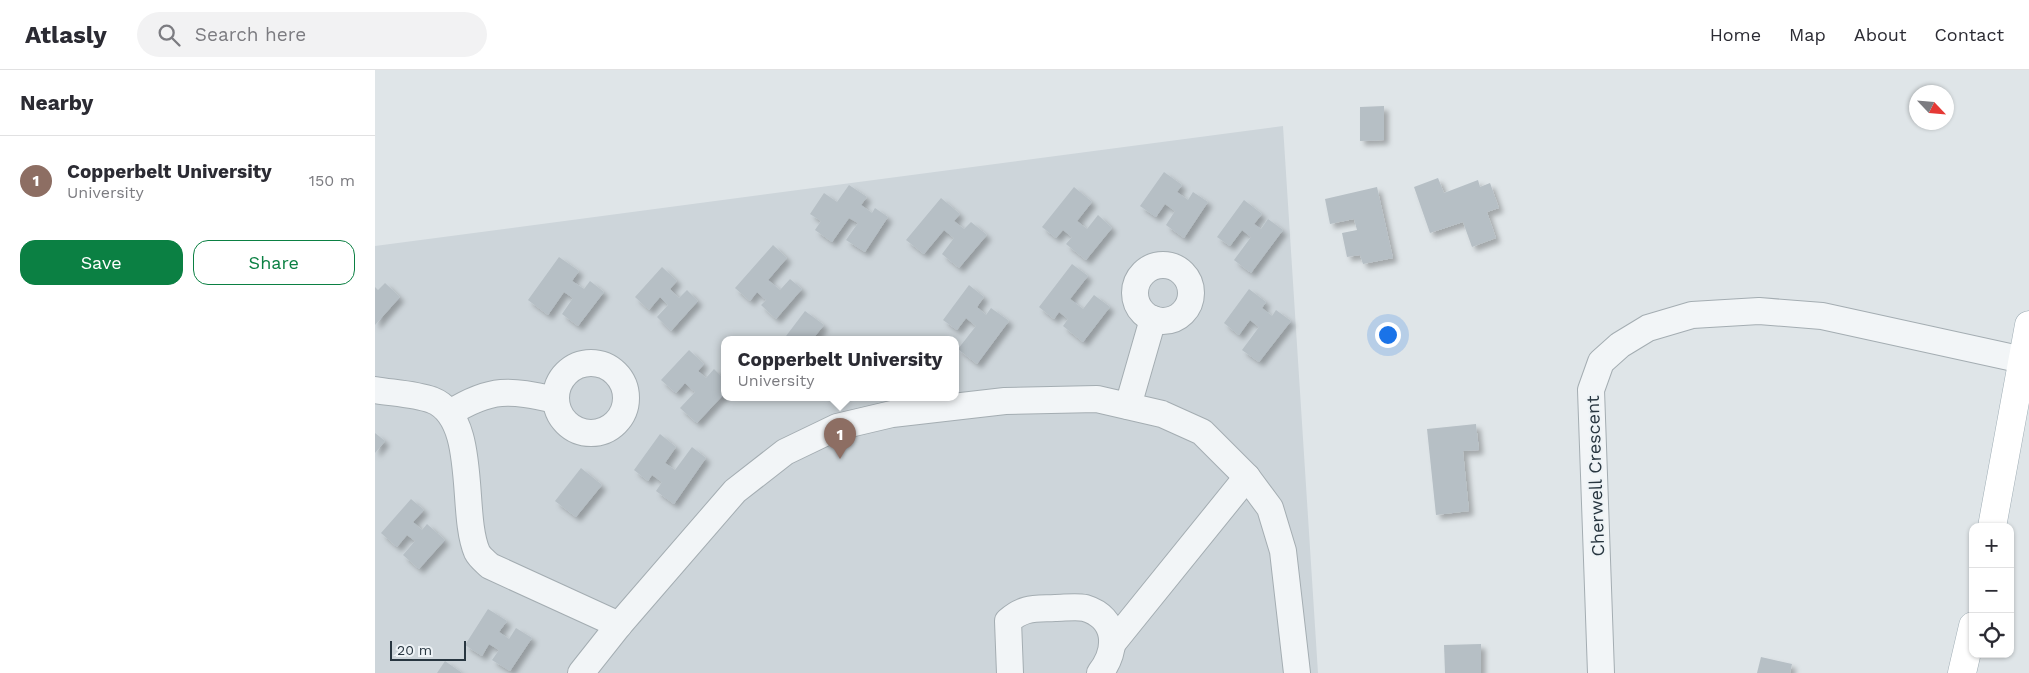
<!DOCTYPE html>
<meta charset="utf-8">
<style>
:root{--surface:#fff;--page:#f2f2f3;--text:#2b2b33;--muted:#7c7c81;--line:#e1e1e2;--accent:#0b8043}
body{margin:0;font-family:"Work Sans",sans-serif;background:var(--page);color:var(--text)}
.controls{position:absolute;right:15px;bottom:15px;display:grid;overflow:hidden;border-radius:10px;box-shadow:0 1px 4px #0004}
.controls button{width:45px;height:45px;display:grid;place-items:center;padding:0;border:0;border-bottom:1px solid var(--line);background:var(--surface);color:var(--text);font:25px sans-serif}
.compass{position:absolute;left:1534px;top:15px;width:45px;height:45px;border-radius:50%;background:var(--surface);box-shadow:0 1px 4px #0004;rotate:116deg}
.scale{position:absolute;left:15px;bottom:12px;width:76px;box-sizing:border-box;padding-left:5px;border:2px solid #283640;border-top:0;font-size:14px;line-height:18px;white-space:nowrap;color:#283640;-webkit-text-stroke:4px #eef3f6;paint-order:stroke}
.you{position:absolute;left:1012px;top:264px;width:18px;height:18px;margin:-12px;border:4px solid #fff;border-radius:50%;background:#1a73e8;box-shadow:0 0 0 8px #1a73e833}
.badge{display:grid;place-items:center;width:32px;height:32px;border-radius:50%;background:var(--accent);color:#fff;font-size:16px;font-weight:700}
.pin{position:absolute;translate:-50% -41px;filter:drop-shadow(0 1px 2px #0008)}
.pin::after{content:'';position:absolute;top:26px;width:18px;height:15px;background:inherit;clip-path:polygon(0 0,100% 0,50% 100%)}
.popup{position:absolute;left:346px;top:266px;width:238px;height:65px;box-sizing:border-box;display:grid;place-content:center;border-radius:10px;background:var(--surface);filter:drop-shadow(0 1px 4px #0005);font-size:16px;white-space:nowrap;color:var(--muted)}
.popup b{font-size:19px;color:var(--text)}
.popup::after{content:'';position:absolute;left:50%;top:100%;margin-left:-10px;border:10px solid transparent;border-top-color:var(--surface)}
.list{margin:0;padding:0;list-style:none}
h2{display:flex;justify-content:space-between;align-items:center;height:65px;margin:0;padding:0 20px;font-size:21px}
h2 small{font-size:16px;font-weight:400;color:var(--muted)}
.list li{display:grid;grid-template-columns:32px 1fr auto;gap:15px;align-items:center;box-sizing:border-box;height:90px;padding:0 20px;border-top:1px solid var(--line)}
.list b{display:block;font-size:19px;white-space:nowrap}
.list p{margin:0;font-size:16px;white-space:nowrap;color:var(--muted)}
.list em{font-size:16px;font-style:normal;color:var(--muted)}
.actions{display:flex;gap:10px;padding:15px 20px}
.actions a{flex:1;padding:11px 0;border:1px solid var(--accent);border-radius:15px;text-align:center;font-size:18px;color:var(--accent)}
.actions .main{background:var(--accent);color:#fff}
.icon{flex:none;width:28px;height:28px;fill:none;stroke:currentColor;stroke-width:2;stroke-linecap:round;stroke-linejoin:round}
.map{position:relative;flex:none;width:1654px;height:603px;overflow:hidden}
header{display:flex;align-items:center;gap:30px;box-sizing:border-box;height:70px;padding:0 25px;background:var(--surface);border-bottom:1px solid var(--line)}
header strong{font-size:24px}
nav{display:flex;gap:28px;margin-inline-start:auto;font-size:18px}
.search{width:350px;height:45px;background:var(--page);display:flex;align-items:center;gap:12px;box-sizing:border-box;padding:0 18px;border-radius:28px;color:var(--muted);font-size:19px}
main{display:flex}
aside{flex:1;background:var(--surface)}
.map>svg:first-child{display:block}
</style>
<header>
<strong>Atlasly</strong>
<div class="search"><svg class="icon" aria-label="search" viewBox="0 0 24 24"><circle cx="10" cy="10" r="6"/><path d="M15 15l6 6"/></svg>Search here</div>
<nav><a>Home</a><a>Map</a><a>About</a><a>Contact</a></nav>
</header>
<main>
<aside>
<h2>Nearby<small></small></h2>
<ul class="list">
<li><span class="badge" style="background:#8d6e63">1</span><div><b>Copperbelt University</b><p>University</p></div><em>150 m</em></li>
</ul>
<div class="actions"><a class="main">Save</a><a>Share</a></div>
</aside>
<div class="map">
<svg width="1654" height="603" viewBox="0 0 1654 603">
<defs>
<filter id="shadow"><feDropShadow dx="4.5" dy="4.5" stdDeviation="2.5" flood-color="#0004"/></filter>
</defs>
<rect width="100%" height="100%" fill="#dfe5e8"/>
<path fill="#cdd5da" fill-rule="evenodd" d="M908,56L943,603H0V176ZM350,270H580V328H350Z"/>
<g fill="#b6bfc5" filter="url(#shadow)">
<polygon points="1009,36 1009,70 985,71 985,37"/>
<polygon points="789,102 807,115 802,122 813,130 818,122 833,132 809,168 791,155 800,141 790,134 781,147 765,136"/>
<polygon points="1063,108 1069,123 1103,110 1105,117 1115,113 1124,138 1112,142 1121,168 1097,177 1088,152 1055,163 1039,117"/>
<polygon points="474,115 492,127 486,135 497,143 500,138 513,147 490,182 471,170 483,153 474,148 457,172 440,160 446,151 435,144 449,123 462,132"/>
<polygon points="699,117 717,132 702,151 712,159 723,145 737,158 711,190 691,174 697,167 688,160 681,168 667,157"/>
<polygon points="1002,117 1018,188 988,194 985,185 972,187 967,163 982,160 979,149 955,154 950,129"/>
<polygon points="566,128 585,144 579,151 589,159 596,152 612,165 584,198 567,184 579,168 569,160 549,184 531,170"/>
<polygon points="869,130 887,144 879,154 886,159 893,149 908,160 876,203 859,190 876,167 867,160 855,176 842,167"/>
<polygon points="398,175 412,188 393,210 405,220 415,209 427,219 401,249 386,235 391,230 382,222 375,231 360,218"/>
<polygon points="184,187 204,201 197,211 209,219 215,211 229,222 203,256 187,244 198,228 189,222 173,245 153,230"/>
<polygon points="697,194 713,206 695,229 708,239 719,225 735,237 708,272 688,256 693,249 684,242 679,249 664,237"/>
<polygon points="287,197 302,211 295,219 304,228 312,220 323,231 296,261 282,247 293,235 285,227 274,240 260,227"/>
<polygon points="10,213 25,227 0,255 0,217 3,220"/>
<polygon points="594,215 609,227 602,237 611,245 616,238 634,251 602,294 583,279 601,256 591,248 582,260 568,250"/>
<polygon points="874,219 891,232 887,238 897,246 901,240 916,251 884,292 867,280 884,257 875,250 864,265 849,253"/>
<polygon points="430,241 449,255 437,270 408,270"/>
<polygon points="314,280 329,294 323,301 331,308 339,299 350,310 350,323 322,353 305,338 320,322 310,313 301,323 286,310"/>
<polygon points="1101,354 1104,380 1088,381 1094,441 1061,445 1052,359"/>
<polygon points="0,363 10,371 0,383"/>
<polygon points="285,364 301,377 290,393 300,400 317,377 331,388 299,434 281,421 287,412 277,405 273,411 259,400"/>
<polygon points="206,398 227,415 201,447 180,431"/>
<polygon points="36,429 49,440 38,452 47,460 52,454 70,470 44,499 28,485 40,471 32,465 22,477 6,463"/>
<polygon points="113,539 132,551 124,562 134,569 141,558 157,568 135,601 117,590 124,580 114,574 107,586 90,575"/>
<polygon points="1106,574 1106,603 1070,603 1069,575"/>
<polygon points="1386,587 1417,594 1415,603 1382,603"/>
<polygon points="70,591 87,603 62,603"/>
</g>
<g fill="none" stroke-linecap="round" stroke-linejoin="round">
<defs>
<g id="minor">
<circle cx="788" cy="223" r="28"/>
<circle cx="216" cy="328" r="35"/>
<path d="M0,320C18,323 40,324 57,330C104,348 85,443 102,482C105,488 111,492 115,496L244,555"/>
<polyline points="753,336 778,249"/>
<path d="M75,343C117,317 134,320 181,330"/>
<polyline points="737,574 872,407"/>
<polyline points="206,603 244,555 360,421 410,382 462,357 517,344 630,331 722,329 787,344 827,362 872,407 895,438 908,481 922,603"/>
<path d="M635,603L633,551C649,537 659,539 680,538C689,538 701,536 710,538C743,548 743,580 725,603"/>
<polyline points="1226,603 1216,320 1226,292 1245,275 1273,258 1317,245 1384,241 1447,246 1648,290"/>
</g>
<g id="major">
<polyline points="1617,457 1654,255"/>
<polyline points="1587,603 1598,556"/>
</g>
</defs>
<use href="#minor" stroke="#a4adb2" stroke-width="28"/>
<use href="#major" stroke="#9eacb4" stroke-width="29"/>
<use href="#minor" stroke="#f2f5f7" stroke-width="26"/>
<use href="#major" stroke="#fff" stroke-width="28"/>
</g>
<g text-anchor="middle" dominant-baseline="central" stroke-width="4" stroke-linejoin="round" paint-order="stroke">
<g font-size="18" fill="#283640" stroke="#eef3f6">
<text transform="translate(1220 406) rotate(-92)">Cherwell Crescent</text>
</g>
</g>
</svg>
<div class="controls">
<button>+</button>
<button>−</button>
<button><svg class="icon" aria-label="locate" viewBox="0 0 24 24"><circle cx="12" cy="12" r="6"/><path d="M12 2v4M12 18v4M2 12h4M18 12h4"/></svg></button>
</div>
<svg class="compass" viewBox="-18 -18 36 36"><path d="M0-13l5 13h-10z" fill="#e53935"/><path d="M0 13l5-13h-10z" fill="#7c7c81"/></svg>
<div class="scale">20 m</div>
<div class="you"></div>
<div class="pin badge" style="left:465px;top:389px;background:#8d6e63">1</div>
<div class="popup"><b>Copperbelt University</b>University</div>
</div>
</main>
